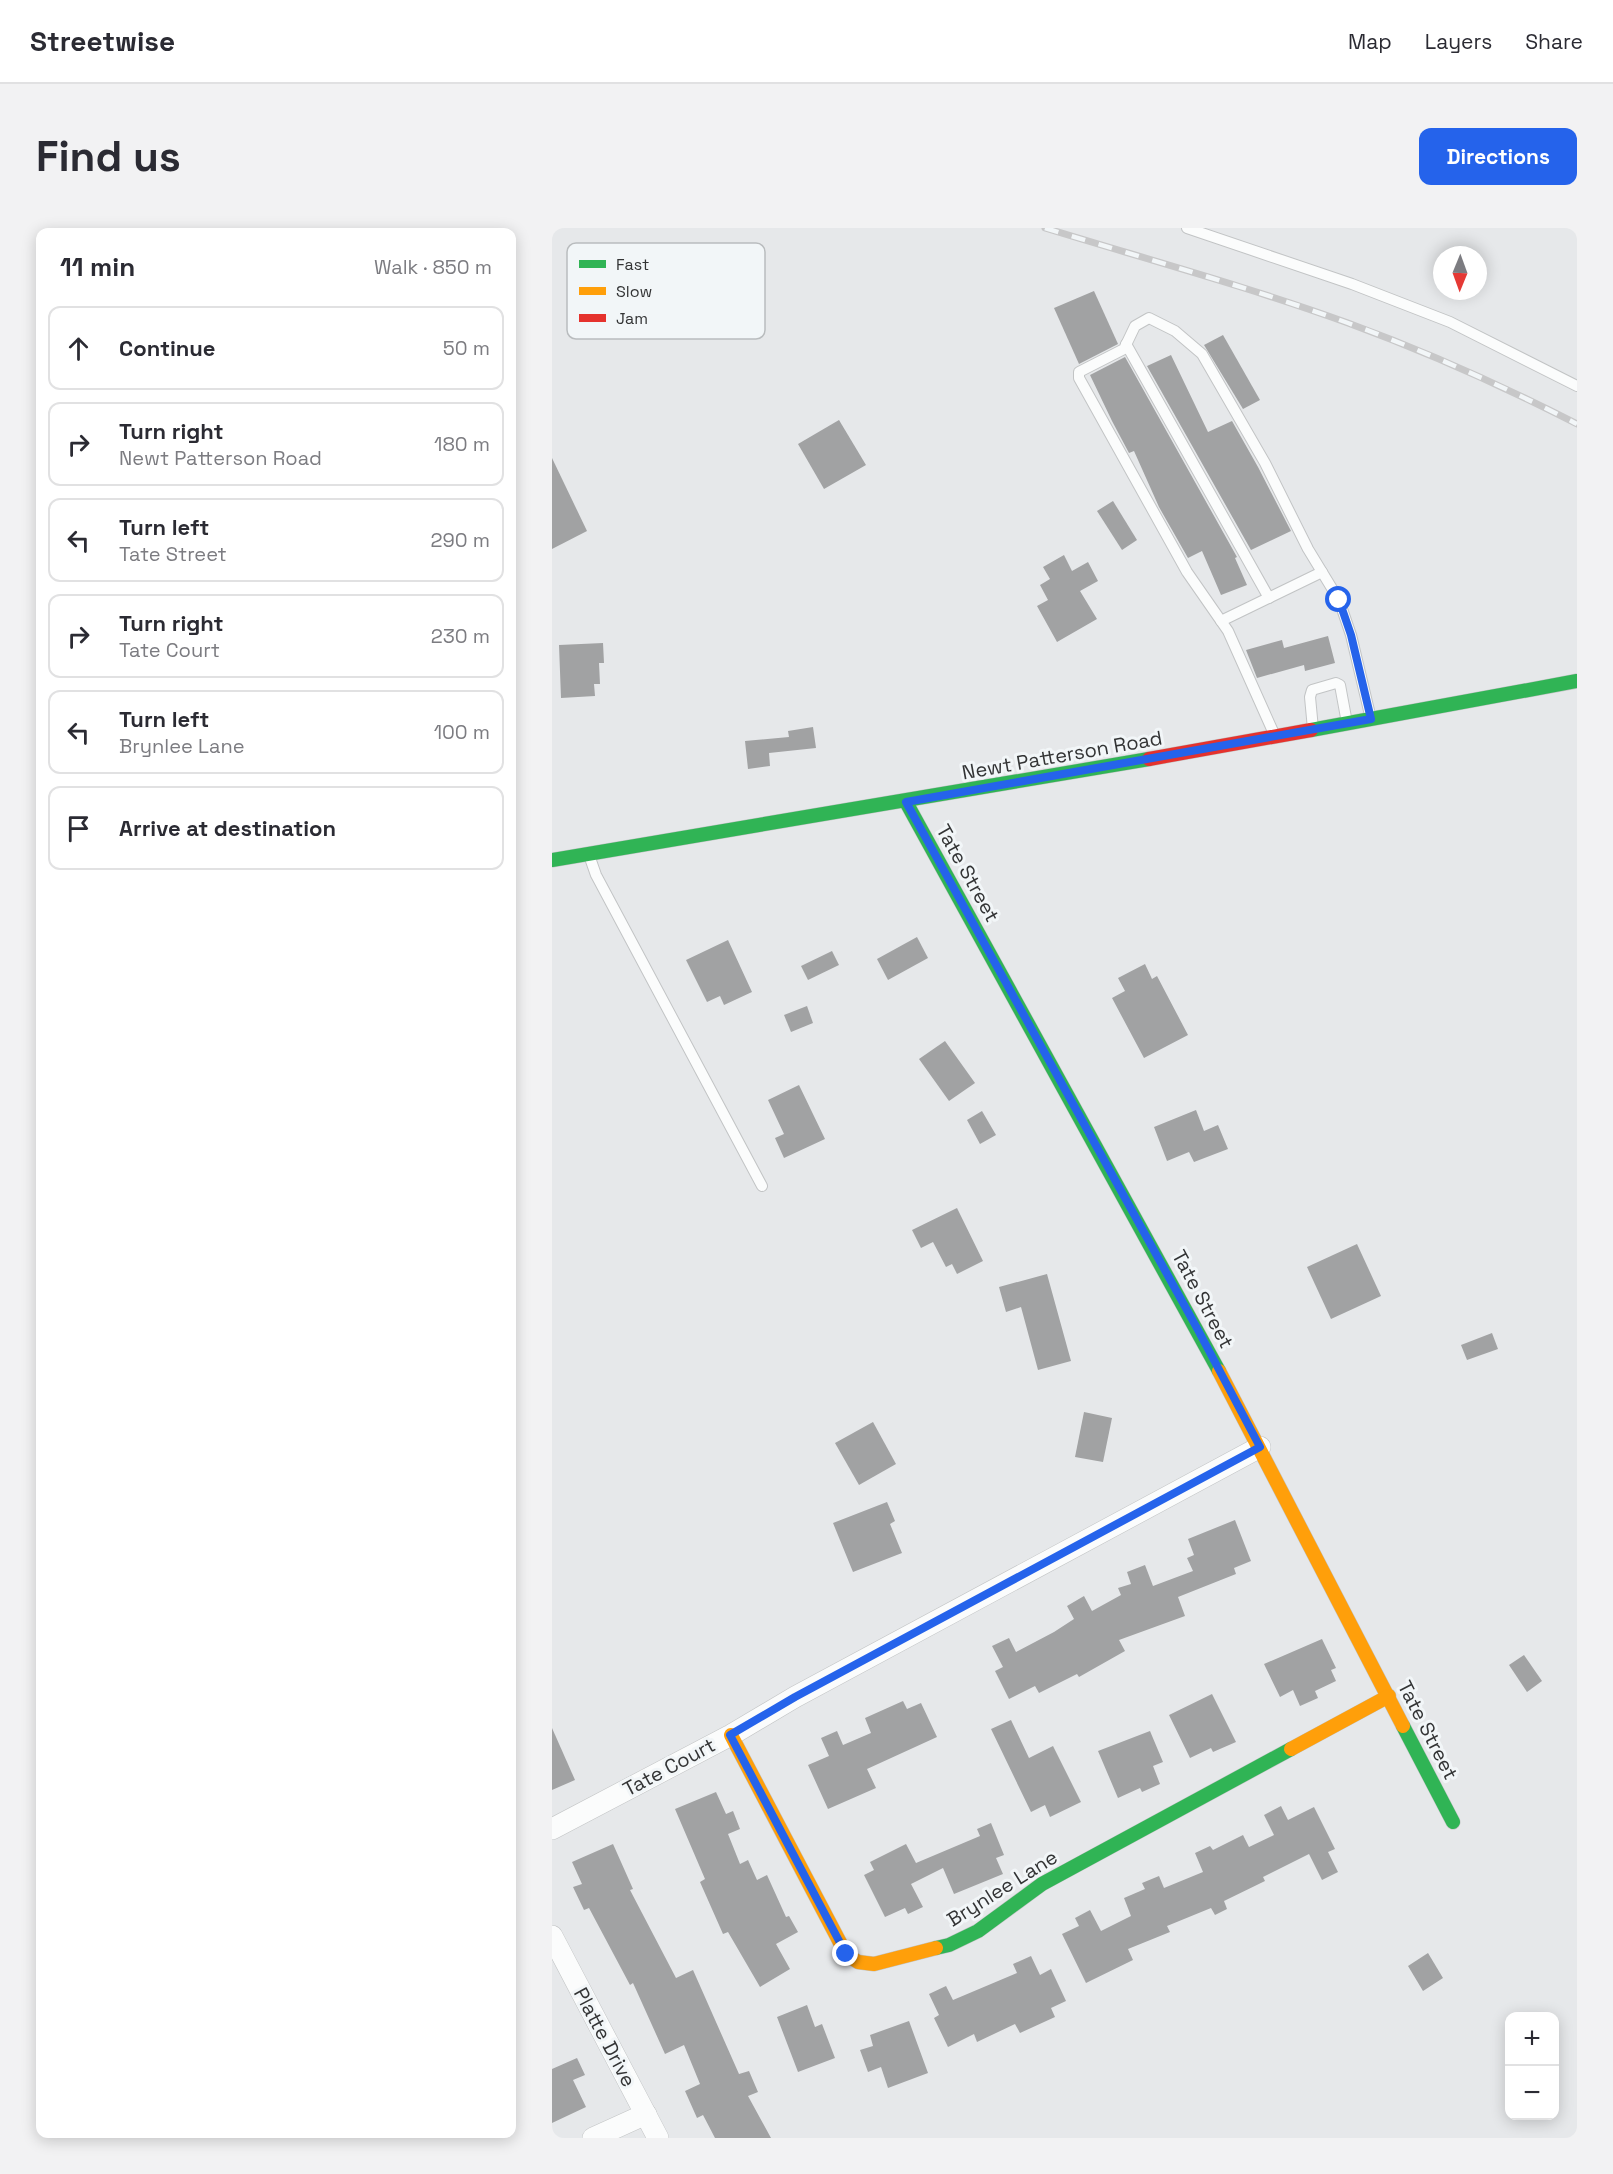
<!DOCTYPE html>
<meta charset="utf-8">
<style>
:root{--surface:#fff;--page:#f2f2f3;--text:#2b2b33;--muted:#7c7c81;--line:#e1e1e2;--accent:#2563eb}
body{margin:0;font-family:"Space Grotesk",sans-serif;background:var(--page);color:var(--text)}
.controls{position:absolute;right:18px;bottom:18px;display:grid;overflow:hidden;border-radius:12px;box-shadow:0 3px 15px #0003}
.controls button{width:54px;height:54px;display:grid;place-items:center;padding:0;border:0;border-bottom:2px solid var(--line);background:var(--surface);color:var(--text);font:30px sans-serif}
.compass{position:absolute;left:881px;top:18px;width:54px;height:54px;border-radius:50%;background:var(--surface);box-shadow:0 3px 15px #0003;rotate:181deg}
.stop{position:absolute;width:18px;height:18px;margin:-14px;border:4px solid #2563eb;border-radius:50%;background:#fff}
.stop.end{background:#2563eb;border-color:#fff;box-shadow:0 2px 6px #0008}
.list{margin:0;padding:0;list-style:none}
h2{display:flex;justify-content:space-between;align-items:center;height:78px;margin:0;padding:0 24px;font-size:26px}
h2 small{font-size:20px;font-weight:400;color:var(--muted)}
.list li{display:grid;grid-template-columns:39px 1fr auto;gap:18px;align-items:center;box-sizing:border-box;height:84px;margin:0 12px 12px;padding:0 12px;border:2px solid var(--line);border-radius:12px}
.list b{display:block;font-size:22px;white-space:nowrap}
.list p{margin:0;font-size:20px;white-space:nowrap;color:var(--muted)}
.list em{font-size:20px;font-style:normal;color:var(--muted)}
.icon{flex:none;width:33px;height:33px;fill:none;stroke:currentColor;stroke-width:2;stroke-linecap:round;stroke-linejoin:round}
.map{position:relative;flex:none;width:1025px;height:1910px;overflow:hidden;border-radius:12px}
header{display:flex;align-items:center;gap:36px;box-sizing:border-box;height:84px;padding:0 30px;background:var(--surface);border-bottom:2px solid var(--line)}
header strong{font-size:28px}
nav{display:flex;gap:33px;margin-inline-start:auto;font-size:21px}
.intro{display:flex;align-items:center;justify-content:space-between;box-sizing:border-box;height:144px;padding:0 36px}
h1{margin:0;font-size:42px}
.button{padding:15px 27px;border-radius:12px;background:var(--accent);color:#fff;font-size:21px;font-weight:700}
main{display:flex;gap:36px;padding:0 36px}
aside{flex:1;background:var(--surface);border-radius:12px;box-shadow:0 3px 15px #0003}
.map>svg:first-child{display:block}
</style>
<header>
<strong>Streetwise</strong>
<nav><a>Map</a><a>Layers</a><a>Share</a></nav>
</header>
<div class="intro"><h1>Find us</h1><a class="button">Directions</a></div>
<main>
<aside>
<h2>11 min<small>Walk · 850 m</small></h2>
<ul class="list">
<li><svg class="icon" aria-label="ahead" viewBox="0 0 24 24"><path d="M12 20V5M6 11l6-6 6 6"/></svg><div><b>Continue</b></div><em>50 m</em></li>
<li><svg class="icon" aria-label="right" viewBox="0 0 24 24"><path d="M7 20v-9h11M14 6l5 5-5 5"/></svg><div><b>Turn right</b><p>Newt Patterson Road</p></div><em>180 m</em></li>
<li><svg class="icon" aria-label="left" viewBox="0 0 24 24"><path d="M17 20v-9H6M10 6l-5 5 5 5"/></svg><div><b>Turn left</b><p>Tate Street</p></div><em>290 m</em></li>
<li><svg class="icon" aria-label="right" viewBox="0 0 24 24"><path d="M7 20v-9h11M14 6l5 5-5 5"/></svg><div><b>Turn right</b><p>Tate Court</p></div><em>230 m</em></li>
<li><svg class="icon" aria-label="left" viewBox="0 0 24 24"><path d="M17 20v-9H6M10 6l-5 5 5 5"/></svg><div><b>Turn left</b><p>Brynlee Lane</p></div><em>100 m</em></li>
<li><svg class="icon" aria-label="arrive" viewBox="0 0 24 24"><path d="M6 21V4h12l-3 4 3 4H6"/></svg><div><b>Arrive at destination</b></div></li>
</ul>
</aside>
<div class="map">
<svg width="1025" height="1910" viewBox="0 0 1025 1910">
<rect width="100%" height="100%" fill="#e6e8ea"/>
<g fill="#a1a2a3">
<polygon points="542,63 566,116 527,136 502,80"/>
<polygon points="671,107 708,172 691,181 652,117"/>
<polygon points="619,127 656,204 680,193 706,239 739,303 699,322 595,138"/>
<polygon points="573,129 685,329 683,330 695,357 669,367 650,323 636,330 607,279 582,223 577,225 560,193 538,147"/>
<polygon points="287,192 314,237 272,261 246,216"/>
<polygon points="0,230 35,303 0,321"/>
<polygon points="561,273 585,312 570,322 545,283"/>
<polygon points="512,327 520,343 536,334 546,353 528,363 545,391 505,414 485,378 496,372 488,357 498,351 491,339"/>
<polygon points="776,408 783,435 753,443 752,437 705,450 694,422 730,412 732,420"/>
<polygon points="51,415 52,435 47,435 48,456 42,456 43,468 9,470 7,417"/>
<polygon points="261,499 264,520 217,525 218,538 196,541 193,513 237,509 236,503"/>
<polygon points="365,709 376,730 336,752 325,731"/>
<polygon points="176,712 200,764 172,777 168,768 155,774 134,732"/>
<polygon points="280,723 287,737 256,752 249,738"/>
<polygon points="593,736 600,751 605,748 636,807 592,830 560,770 573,763 566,750"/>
<polygon points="255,778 261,795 239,804 232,787"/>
<polygon points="393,813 423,855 397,873 367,831"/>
<polygon points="247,857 273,911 232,930 223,910 232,906 216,872"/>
<polygon points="644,882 652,903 666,897 676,921 642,934 637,924 615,933 602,899"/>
<polygon points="430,883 444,907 428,916 415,892"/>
<polygon points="405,980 431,1033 405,1046 400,1036 394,1039 381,1014 369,1020 360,1002"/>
<polygon points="805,1016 829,1068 779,1091 755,1039"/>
<polygon points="495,1046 519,1133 486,1142 469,1079 454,1084 447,1059"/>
<polygon points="940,1105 946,1121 915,1132 909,1117"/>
<polygon points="532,1184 560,1190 551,1234 523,1229"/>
<polygon points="321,1194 344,1236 307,1257 283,1215"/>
<polygon points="335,1274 343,1293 338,1296 350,1325 301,1344 281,1295"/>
<polygon points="683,1292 699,1333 682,1340 684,1346 626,1369 633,1388 567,1412 573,1423 527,1449 525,1446 487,1465 483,1458 457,1471 443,1443 451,1439 440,1418 457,1410 464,1424 502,1404 522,1391 515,1378 532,1368 540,1383 569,1367 566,1360 579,1356 575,1344 593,1337 601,1358 641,1343 635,1330 642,1327 636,1311"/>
<polygon points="770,1411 784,1440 779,1442 784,1453 763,1463 766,1470 748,1478 741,1462 728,1469 712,1436"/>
<polygon points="972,1427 990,1453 975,1464 957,1437"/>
<polygon points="660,1466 684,1514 661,1524 659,1520 638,1530 617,1487"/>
<polygon points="351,1473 355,1481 369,1475 385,1509 315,1541 324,1560 276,1581 256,1537 277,1528 269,1510 285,1503 291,1517 319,1505 313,1490"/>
<polygon points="459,1492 477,1530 501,1518 529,1574 498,1589 493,1577 479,1584 439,1501"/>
<polygon points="0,1500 23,1552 0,1562"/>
<polygon points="598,1503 611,1534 601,1538 608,1556 590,1564 588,1560 566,1570 546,1523"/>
<polygon points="164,1564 174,1586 181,1583 188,1601 176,1606 188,1636 196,1632 205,1652 215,1647 234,1689 237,1688 246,1704 224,1716 238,1741 208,1759 176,1704 171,1706 148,1654 153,1651 123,1581"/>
<polygon points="729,1578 736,1592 762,1579 783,1621 776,1624 786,1644 770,1652 757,1626 711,1649 713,1653 672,1673 675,1681 663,1687 659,1680 615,1698 618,1704 576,1721 581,1732 534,1755 510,1706 527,1698 523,1690 538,1682 549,1703 579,1688 572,1670 593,1661 590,1655 607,1648 612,1660 651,1644 643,1625 658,1618 661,1622 691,1607 697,1619 722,1607 712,1587"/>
<polygon points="439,1595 452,1627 444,1630 451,1646 402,1666 391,1640 359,1656 371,1679 356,1686 353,1680 333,1689 312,1647 322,1642 318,1634 354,1616 364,1635 428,1608 425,1601"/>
<polygon points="61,1616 81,1661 78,1662 124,1750 141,1742 187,1846 197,1843 206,1864 196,1868 219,1910 163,1910 151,1887 145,1890 133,1863 148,1856 132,1817 113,1826 81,1755 78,1757 37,1680 32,1682 21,1659 30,1656 20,1634"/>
<polygon points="876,1725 891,1750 871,1763 856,1738"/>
<polygon points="479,1728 488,1747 499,1741 514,1773 499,1780 503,1789 468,1805 463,1796 425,1814 422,1806 396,1819 382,1790 387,1787 377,1766 394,1758 401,1772 465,1745 461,1736"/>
<polygon points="255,1777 263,1799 270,1796 283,1830 246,1844 225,1789"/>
<polygon points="357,1793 376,1845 336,1860 329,1839 316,1844 308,1822 321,1818 318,1807"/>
<polygon points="25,1830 33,1847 21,1852 34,1879 0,1895 0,1841"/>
</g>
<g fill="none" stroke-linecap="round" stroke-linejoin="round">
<defs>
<g id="lane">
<polyline points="635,0 800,56 898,94 1025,158"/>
<polyline points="574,116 717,370"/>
<polyline points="669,393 770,344"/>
<polyline points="761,501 758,469 760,462 784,455 788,457 795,495"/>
<polyline points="723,508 676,403 635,344 527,150 527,144 572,121 583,98 597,90 623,103 650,126 713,235 756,321 787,372 799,407 819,491"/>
<polyline points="37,627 44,647 210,958"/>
</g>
<g id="street">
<polyline points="0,1601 179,1507 243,1469 708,1219"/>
<polyline points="0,1708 106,1910"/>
<polyline points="41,1910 94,1886"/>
</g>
<g id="fast">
<polyline points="759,502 1025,453"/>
<polyline points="354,574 667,1143"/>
<polyline points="0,632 597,531"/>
<polyline points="851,1498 901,1594"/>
<polyline points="384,1720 397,1717 426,1703 490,1656 739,1521"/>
</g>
<g id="slow">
<polyline points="667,1143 851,1498"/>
<polyline points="179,1507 294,1726 306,1734 322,1736 384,1720"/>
<polyline points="739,1521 837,1468"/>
</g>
<polyline id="jam" points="597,531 759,502"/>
</defs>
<use href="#lane" stroke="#c2c4c5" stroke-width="12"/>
<use href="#street" stroke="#c2c4c5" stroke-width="22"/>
<use href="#fast" stroke="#c2c4c5" stroke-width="15"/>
<use href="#slow" stroke="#c2c4c5" stroke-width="15"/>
<use href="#jam" stroke="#c2c4c5" stroke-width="15"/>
<use href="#lane" stroke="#fbfcfc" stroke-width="10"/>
<use href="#street" stroke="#fbfcfc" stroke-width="21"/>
<use href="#fast" stroke="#30b455" stroke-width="14"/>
<use href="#slow" stroke="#ff9f0a" stroke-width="14"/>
<use href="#jam" stroke="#e5322d" stroke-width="14"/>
<defs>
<path id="rail" d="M493,0C594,31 697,59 796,95C875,124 951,158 1025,196"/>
</defs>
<use href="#rail" stroke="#c7c7c8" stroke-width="7"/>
<use href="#rail" stroke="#f2f6f8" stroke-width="4.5" stroke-dasharray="14" stroke-linecap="butt"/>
</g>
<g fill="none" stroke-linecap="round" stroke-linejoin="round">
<polyline stroke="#2563eb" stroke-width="8" points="294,1726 178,1507 243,1469 708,1219 646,1102 354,574 819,491 799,407 787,372"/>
</g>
<g text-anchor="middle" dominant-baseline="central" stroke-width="6" stroke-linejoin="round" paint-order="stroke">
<g font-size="20" fill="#333435" stroke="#f2f6f8">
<text transform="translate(510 527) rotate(-10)">Newt Patterson Road</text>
<text transform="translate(416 645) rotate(61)">Tate Street</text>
<text transform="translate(651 1071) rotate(62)">Tate Street</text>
<text transform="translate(876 1502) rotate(63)">Tate Street</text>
<text transform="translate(117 1539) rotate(-28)">Tate Court</text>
<text transform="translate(450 1660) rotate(-32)">Brynlee Lane</text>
<text transform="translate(53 1809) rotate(62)">Platte Drive</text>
</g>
</g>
<rect x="15" y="15" width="198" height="96" rx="9" fill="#f2f6f8" stroke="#b9bcbe" stroke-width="1.5"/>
<rect x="27" y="32" width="27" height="8" fill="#30b455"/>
<rect x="27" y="59" width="27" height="8" fill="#ff9f0a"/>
<rect x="27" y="86" width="27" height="8" fill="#e5322d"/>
<g font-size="16" fill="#333435">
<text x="64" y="42">Fast</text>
<text x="64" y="69">Slow</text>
<text x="64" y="96">Jam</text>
</g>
</svg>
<div class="controls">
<button>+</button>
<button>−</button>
</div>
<svg class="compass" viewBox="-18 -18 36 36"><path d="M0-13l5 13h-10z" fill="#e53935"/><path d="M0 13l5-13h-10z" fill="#7c7c81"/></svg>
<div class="stop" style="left:787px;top:372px"></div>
<div class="stop end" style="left:294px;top:1726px"></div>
</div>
</main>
